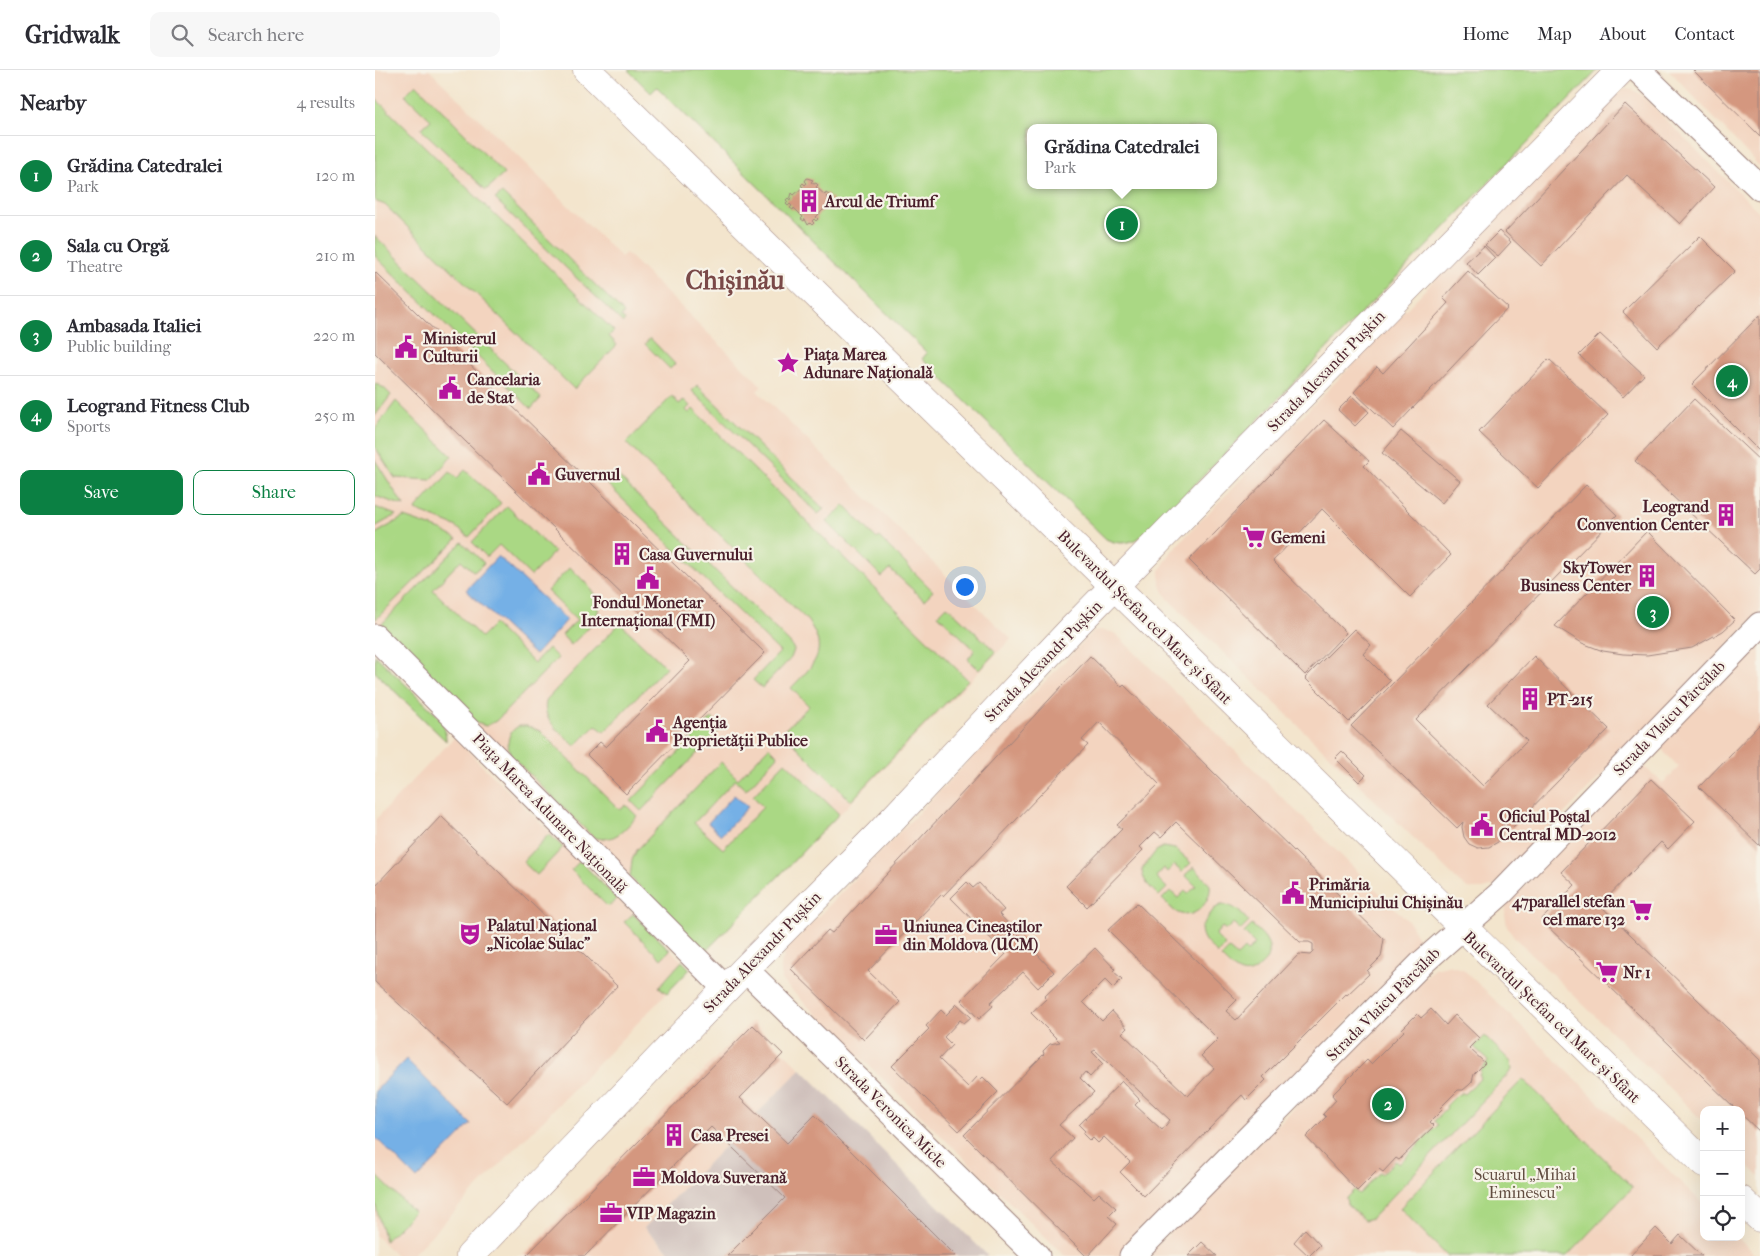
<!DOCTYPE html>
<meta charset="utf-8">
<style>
:root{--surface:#fff;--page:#f7f7f7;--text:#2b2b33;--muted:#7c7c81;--line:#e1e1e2;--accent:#0b8043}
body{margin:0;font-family:"IM FELL French Canon",serif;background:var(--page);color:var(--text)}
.controls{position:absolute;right:15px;bottom:15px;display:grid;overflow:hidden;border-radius:10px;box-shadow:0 5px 20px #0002}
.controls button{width:45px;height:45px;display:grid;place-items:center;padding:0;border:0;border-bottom:1px solid var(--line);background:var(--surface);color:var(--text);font:25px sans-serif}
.you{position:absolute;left:589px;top:516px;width:18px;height:18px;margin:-12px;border:4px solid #fff;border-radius:50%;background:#1a73e8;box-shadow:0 0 0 8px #1a73e833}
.badge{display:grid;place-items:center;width:32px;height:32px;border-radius:50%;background:var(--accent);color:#fff;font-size:16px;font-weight:700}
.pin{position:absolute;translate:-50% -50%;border:2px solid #fff;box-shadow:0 1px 5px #0006}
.popup{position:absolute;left:652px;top:54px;width:190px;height:65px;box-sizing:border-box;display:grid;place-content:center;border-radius:10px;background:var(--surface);filter:drop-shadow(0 1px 4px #0005);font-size:16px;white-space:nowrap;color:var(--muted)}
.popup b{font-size:19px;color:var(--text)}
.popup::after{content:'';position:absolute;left:50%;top:100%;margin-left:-10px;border:10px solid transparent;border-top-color:var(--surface)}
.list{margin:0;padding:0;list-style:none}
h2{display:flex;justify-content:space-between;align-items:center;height:65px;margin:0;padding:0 20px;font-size:21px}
h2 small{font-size:16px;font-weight:400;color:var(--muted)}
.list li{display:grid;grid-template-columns:32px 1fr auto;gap:15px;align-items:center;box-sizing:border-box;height:80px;padding:0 20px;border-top:1px solid var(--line)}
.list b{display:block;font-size:19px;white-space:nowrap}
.list p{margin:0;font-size:16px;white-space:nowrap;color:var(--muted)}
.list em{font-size:16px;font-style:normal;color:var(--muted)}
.actions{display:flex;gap:10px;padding:15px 20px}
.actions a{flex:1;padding:11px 0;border:1px solid var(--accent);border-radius:10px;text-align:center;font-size:18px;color:var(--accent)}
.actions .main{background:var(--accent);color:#fff}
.icon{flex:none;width:28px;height:28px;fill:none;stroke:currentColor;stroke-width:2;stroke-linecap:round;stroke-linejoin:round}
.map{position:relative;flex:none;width:1385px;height:1186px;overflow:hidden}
header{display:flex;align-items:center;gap:30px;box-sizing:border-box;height:70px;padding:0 25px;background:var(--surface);border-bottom:1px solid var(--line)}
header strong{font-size:24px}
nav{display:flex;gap:28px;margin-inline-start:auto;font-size:18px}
.search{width:350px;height:45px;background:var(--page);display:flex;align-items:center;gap:12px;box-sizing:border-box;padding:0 18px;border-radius:10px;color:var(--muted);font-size:19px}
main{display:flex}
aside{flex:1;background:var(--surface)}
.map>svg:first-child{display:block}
</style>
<header>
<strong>Gridwalk</strong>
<div class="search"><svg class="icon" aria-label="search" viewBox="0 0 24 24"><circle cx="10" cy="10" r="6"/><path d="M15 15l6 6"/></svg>Search here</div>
<nav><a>Home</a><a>Map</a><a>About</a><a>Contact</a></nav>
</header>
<main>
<aside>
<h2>Nearby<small>4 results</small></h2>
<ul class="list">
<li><span class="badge">1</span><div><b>Grădina Catedralei</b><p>Park</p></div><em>120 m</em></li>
<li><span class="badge">2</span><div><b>Sala cu Orgă</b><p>Theatre</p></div><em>210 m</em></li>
<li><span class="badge">3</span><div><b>Ambasada Italiei</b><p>Public building</p></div><em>220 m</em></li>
<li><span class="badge">4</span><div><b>Leogrand Fitness Club</b><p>Sports</p></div><em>250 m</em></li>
</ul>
<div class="actions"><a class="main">Save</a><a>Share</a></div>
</aside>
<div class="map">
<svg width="1385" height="1186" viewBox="0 0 1385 1186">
<rect width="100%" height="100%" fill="#f7f3e8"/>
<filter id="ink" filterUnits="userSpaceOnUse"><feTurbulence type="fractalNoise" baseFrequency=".02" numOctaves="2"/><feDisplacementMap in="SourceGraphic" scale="10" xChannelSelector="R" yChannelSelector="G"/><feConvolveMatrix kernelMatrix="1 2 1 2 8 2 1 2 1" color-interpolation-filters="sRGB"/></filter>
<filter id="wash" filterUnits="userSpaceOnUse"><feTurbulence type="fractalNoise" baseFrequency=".0096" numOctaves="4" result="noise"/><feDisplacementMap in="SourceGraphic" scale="20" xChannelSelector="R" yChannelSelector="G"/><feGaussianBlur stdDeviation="1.12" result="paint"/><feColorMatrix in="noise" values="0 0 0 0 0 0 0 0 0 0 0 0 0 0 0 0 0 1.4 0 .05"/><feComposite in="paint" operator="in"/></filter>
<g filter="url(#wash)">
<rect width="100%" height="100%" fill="#f3e5cd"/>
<g fill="#f3d4bf">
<polygon points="0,0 54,0 246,187 251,183 387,316 382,321 636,569 330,882 0,557"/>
<polygon points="1294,0 1385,0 1385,97"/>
<polygon points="1250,19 1257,19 1265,24 1385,143 1385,542 1119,816 1108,819 1098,819 1090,817 1084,812 793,529 785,515 785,500 797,481 812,465 1240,24"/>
<polygon points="724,560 737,562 742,565 1036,854 1042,868 1038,884 745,1186 690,1186 407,911 405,896 411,880 714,566 719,562"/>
<polygon points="1385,569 1385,1107 1366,1088 1366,1040 1329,1040 1329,1052 1141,869 1132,857 1130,844 1132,834 1266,694 1288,713 1304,697 1289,682 1287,677 1287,672"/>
<polygon points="79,668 315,899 36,1186 22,1186 0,1165 0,750"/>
<polygon points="1073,895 1088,899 1329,1135 1329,1167 1362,1167 1381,1186 772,1186 1059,898"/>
<polygon points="377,951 426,999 269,1158 295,1183 291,1186 147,1186"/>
</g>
<polygon fill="#cfc0bb" points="426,999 613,1186 291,1186 295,1182 269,1158"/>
<g fill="#aad884" stroke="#7a7c58" fill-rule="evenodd">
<path d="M253,0H1223L791,444C774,460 757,482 731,469L547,289L552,283L282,17L276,23ZM656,58H838V115H656Z"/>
<polygon points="41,14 129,104 111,120 46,59 56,50 30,25"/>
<polygon points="0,28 239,261 234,266 242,275 199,319 10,135 0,131"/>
<polygon points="127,123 249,243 246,247 250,250 248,253 120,129"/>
<polygon points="0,166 166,328 156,339 0,186"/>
<polygon points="275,268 300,294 295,299 270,274"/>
<polygon points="0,313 9,318 16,325 0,346"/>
<polygon points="322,315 449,439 443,444 317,321"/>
<path d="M297,326L304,334L309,330L315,336L311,340L314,343L318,339L593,610L476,731L407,662L434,636L416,618C438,595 456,582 432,550L251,373Z"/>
<polygon points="21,331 77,386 56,410 20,408 0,377 0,359"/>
<polygon points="0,390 29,436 0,426"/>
<polygon points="90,400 126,433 94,467 80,456 40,440 75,402 82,408"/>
<polygon points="240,403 416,574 419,580 416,588 387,618 378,610 405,582 231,413"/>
<polygon points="469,435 502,469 504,467 558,521 549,530 515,499 507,507 452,452"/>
<polygon points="132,436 179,482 156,506 124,475 112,487 97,472"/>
<polygon points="0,437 21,445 0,457"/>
<polygon points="29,447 66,460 82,469 0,550 0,464"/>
<polygon points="87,472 109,493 99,502 86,490 58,520 106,567 119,554 159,593 173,578 183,588 121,651 111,656 101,653 2,559"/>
<path d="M195,497C208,511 235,531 218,552C212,560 204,567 196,575L187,565L202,550L172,521Z"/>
<polygon points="572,536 621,582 604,600 593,589 600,580 563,545"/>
<path d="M245,553L291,597L229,662L221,655L200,676C188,664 164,649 172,629Z"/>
<path d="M0,585L64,647C69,655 71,661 71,671L0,602Z"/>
<polygon points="337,648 347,658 266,741 256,731"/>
<path d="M144,656H152L165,661L245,740L251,735L262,746C249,760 239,774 218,767L136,686C131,674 132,662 144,656Z"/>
<polygon points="394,677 403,686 371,720 360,710 319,753 348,779 388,737 378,726 410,692 464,744 330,882 255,807 257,790 262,780 346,692 363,709"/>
<polygon points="174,764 188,777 162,805 148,792"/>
<path d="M788,777L800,779L816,793L807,802L799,795L792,802L789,798L781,807L792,818L784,826C776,818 767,811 767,799L781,781Z"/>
<polygon points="205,791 242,829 233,837 196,800"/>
<path d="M819,797L835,815C837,829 822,849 806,844C798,842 793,834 787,829L795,821L803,828L810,821L813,824L821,816L810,805Z"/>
<path d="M846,835C859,834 866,843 874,852L866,860L858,853L851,860L847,857L840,865L850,875L843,884C834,875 826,870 826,857L839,839Z"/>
<polygon points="258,844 295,880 286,889 249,852"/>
<path d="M877,855C887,864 896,871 894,884C892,890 888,893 884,897C869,912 857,898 846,887L854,879L862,886L869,879L872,882L880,874L869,863Z"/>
<polygon points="307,891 315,899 292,923 284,917"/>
<polygon points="1110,966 1136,992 1137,1000 997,1148 989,1150 972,1134 971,1128 979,1120 984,1124 1005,1102 1007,1104 1020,1091 1024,1094 1063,1055 1059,1051 1072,1038 1071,1036 1083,1024 1084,1025 1086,1022 1089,1024 1106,1008 1104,1005 1106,1002 1105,1001 1114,991 1099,977"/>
<polygon points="1148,1009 1258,1117 1192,1186 1072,1186 1025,1138"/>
<polygon points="0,1104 39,1142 10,1171 0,1133"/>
</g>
<g fill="#75b0e6" stroke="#606888">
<polygon points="123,486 192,550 160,585 91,520"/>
<polygon points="359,725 373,737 346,765 333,753"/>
<polygon points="31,989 96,1054 42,1109 0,1067 0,1021"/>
</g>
<g id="blocks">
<g fill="#d4977f">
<polygon points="1318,0 1385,0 1385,66"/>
<polygon points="1250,34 1339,117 1305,154 1252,105 1166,196 1130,162"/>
<polygon points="432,108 438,110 436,112 439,114 441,113 443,115 441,117 450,125 451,123 454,125 452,127 454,129 456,127 458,129 456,131 458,133 456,135 454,134 452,136 454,138 452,140 450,138 441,147 443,149 441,151 439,149 437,151 439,153 437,155 435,153 433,155 430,149 429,151 426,149 428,147 419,138 418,140 415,138 417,136 415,134 413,136 411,134 413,132 411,130 413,128 415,130 417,123 419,125 428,117 426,115 428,113 430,115 432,113 430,111"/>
<polygon points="1124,161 1136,172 1123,186 1110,175"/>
<polygon points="1325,166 1360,201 1282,277 1248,242"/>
<polygon points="1109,176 1120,188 1103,205 1091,192"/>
<polygon points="1093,201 1133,238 1018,359 979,322 1002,297 1008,303 1073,233 1068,228"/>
<polygon points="0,202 390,583 251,724 212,685 225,672 231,677 315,591 0,283"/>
<polygon points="1385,245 1385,382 1317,314"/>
<polygon points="1225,264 1269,305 1248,327 1204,285"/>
<polygon points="1174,289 1233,345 1163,418 1104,362"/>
<polygon points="977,326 994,342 980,356 963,340"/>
<polygon points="1319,329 1385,391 1385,499 1380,504 1260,391"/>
<polygon points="949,350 994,391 989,396 1076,485 1035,527 947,439 898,491 971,563 930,605 814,490"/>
<polygon points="1026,361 1085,411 1067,433 1007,383"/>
<polygon points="1211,415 1242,445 1041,650 1108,716 1152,671 1113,634 1159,586 1234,659 1136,759 1128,751 1129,758 1127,765 1123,772 1114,777 1103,778 1094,774 1089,767 1087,757 1088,752 1082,758 976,656"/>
<polygon points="1272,461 1360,550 1348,561 1317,578 1272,585 1248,584 1228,581 1207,573 1180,556"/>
<polygon points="979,559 996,575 988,584 1015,611 974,652 930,608"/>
<polygon points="715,586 747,617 749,615 1009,869 1006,887 992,901 994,904 972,925 971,924 888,1007 891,1010 871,1030 867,1025 769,1126 745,1102 755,1092 729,1067 723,1073 718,1068 715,1071 708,1064 710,1061 704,1055 747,1011 765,1030 760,1035 787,1060 795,1050 720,980 717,982 728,993 715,1007 710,1002 705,1008 719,1022 684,1055 698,1068 677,1091 719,1128 724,1123 741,1138 733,1146 742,1154 713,1186 711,1186 589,1065 669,984 668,981 675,974 685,972 656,943 671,929 669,927 720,878 740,899 738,901 747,909 738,918 730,910 708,932 727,951 737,941 752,958 747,963 813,1026 839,998 826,986 843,969 733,860 762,833 862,930 851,941 861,950 924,884 935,885 938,882 938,874 934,872 925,872 801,752 786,767 780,762 765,777 768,780 712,837 691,816 747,759 742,755 784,714 724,652 707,670 713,675 568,826 567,824 493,901 525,932 489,970 416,899 453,860 457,863"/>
<polygon points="1385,654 1385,776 1324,717"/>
<polygon points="967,681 991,705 984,712 960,688"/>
<polygon points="1276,709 1320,751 1293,779 1286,772 1225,835 1385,990 1385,1062 1366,1044 1366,1040 1362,1040 1166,850 1200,815 1186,802"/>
<polygon points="66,746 242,916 132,1033 0,912 0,816"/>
<polygon points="592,812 598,818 604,813 629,840 624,844 679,902 663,918 648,902 615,933 618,936 604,949 586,930 631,884 576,828"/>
<polygon points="582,934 596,947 589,953 585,950 569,967 577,975 564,989 593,1017 602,1007 605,1010 608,1007 623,1022 584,1061 517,996 554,959 551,956 566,940 571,945"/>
<polygon points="1056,939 1071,955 1080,945 1104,968 1094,978 1110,993 1099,1004 1097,1012 1094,1015 1088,1020 1083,1020 1065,1038 1067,1040 1055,1052 1059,1056 1024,1090 1021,1088 1008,1102 1004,1099 982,1121 931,1067 951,1047 948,1044 961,1030 957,1025 992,990 996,994 1029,961 1027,959 1042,944 1046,948"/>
<polygon points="378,955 408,984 365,1028 412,1073 440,1045 581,1186 352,1186 410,1128 336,1057 210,1186 151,1186"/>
<polygon points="1281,1158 1297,1174 1305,1165 1327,1186 1255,1186"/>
<polygon points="930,1159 945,1175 934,1186 919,1172"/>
<polygon points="827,1172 842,1186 813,1186"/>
</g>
</g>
</g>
<g filter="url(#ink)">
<use href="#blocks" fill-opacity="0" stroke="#9e827c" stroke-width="1"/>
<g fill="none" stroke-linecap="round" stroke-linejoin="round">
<defs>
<g id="street">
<polyline points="1263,0 1385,118"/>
<polyline points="0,567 351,919"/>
<polyline points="370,899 662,1186"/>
<polyline points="757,1186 1047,893 1126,823 1385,555"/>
</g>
<g id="primary">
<path d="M212,0C585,364 955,731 1329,1093"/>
<polyline points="1366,1130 1385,1148"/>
<polyline points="95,1186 370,899 504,764 696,560 1246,0"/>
</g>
</defs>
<use href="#street" stroke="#9e827c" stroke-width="27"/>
<use href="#primary" stroke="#9e827c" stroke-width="29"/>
<use href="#street" stroke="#fff" stroke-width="25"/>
<use href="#primary" stroke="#fff" stroke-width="28"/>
</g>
</g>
<defs>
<symbol id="building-bare" viewBox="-9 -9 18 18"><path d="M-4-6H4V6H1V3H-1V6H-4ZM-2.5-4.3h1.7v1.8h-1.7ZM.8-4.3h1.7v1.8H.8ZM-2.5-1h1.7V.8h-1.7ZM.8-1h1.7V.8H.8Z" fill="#b5179e" stroke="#f7f3e8" stroke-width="2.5" paint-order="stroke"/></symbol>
<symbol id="civic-bare" viewBox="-9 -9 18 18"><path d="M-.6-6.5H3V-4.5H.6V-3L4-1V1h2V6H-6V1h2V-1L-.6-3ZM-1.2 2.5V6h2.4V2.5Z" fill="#b5179e" stroke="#f7f3e8" stroke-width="2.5" paint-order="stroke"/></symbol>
<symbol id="sight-bare" viewBox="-9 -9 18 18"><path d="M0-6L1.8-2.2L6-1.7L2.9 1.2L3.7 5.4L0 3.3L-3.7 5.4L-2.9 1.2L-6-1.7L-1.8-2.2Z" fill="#b5179e" stroke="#f7f3e8" stroke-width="2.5" paint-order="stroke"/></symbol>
<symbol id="supermarket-bare" viewBox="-9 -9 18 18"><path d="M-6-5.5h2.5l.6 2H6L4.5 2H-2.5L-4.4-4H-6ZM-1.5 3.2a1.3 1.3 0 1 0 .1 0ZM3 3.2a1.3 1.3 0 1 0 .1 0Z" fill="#b5179e" stroke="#f7f3e8" stroke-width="2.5" paint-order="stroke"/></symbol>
<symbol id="theatre-bare" viewBox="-9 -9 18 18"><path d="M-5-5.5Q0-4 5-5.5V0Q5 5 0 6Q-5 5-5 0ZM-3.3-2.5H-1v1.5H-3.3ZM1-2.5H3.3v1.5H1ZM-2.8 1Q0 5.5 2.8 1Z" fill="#b5179e" stroke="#f7f3e8" stroke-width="2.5" paint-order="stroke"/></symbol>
<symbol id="office-bare" viewBox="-9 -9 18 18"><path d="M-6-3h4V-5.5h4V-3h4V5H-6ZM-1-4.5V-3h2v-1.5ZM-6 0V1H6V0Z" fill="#b5179e" stroke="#f7f3e8" stroke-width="2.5" paint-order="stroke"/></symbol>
</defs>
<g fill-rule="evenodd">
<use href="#building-bare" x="418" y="115" width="32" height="32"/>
<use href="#civic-bare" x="15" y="261" width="32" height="32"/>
<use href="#sight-bare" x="397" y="277" width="32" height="32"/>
<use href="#civic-bare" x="59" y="302" width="32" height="32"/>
<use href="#civic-bare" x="148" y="388" width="32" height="32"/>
<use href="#building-bare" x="1335" y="429" width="32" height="32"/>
<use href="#supermarket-bare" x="863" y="451" width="32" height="32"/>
<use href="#building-bare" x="231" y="468" width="32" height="32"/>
<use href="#building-bare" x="1256" y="490" width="32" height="32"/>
<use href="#civic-bare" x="257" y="492" width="32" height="32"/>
<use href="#building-bare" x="1139" y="613" width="32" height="32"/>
<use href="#civic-bare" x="266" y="645" width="32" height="32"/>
<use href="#civic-bare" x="1091" y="739" width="32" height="32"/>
<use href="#civic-bare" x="902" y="807" width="32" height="32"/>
<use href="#supermarket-bare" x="1250" y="824" width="32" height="32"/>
<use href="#theatre-bare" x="79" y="848" width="32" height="32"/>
<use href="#office-bare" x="495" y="849" width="32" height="32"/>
<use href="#supermarket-bare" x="1216" y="886" width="32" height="32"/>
<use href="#building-bare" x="283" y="1049" width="32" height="32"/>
<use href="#office-bare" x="253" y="1091" width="32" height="32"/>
<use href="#office-bare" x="220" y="1127" width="32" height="32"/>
</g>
<g text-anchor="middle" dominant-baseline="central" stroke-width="4.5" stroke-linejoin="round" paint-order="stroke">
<g font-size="16" font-weight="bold" fill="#4a1f2b" stroke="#f7f3e8" text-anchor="start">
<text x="450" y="131">Arcul de Triumf</text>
<text x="48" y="268">Ministerul<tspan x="48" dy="18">Culturii</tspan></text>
<text x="429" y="284">Piața Marea<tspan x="429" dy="18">Adunare Națională</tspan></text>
<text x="92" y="309">Cancelaria<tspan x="92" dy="18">de Stat</tspan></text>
<text x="180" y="404">Guvernul</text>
<text x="1334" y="436" text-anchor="end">Leogrand<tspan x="1334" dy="18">Convention Center</tspan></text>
<text x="896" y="467">Gemeni</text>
<text x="264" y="484">Casa Guvernului</text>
<text x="1256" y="497" text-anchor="end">SkyTower<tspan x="1256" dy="18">Business Center</tspan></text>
<text x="273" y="532" text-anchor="middle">Fondul Monetar<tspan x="273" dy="18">Internațional (FMI)</tspan></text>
<text x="1172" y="629">PT-215</text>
<text x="298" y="652">Agenția<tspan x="298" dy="18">Proprietății Publice</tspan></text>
<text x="1124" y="746">Oficiul Poștal<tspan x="1124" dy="18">Central MD-2012</tspan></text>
<text x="934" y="814">Primăria<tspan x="934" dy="18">Municipiului Chișinău</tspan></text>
<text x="1250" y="831" text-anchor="end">47parallel stefan<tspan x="1250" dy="18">cel mare 132</tspan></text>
<text x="112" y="855">Palatul Național<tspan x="112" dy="18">„Nicolae Sulac”</tspan></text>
<text x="528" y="856">Uniunea Cineaștilor<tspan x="528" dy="18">din Moldova (UCM)</tspan></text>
<text x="1248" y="902">Nr 1</text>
<text x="316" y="1065">Casa Presei</text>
<text x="286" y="1107">Moldova Suverană</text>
<text x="252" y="1143">VIP Magazin</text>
</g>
<g font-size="16" fill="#4a1f2b" stroke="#f7f3e8">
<text transform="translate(951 301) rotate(-46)">Strada Alexandr Pușkin</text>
<text transform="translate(770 547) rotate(45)">Bulevardul Ștefan cel Mare și Sfânt</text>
<text transform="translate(668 591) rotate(-46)">Strada Alexandr Pușkin</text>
<text transform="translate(1294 648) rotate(-46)">Strada Vlaicu Pârcălab</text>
<text transform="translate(175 743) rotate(46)">Piața Marea Adunare Națională</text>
<text transform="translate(387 882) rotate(-46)">Strada Alexandr Pușkin</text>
<text transform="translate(1008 934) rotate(-45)">Strada Vlaicu Pârcălab</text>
<text transform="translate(1177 947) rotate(44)">Bulevardul Ștefan cel Mare și Sfânt</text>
<text transform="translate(516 1042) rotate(45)">Strada Veronica Micle</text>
</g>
<g font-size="16" fill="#624d41" stroke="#f7f3e8">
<text x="1150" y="1104">Scuarul „Mihai<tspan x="1150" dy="18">Eminescu”</tspan></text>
</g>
<g font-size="26" font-weight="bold" fill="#7a4948" stroke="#f7f3e8">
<text x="360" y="210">Chișinău</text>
</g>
</g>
</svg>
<div class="controls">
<button>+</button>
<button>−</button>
<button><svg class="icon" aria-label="locate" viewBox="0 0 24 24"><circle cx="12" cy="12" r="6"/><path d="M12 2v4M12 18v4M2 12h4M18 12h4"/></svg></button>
</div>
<div class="you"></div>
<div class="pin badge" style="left:747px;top:154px">1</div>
<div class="popup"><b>Grădina Catedralei</b>Park</div>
<div class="pin badge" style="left:1013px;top:1034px">2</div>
<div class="pin badge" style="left:1278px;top:542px">3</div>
<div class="pin badge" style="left:1357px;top:311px">4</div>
</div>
</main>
